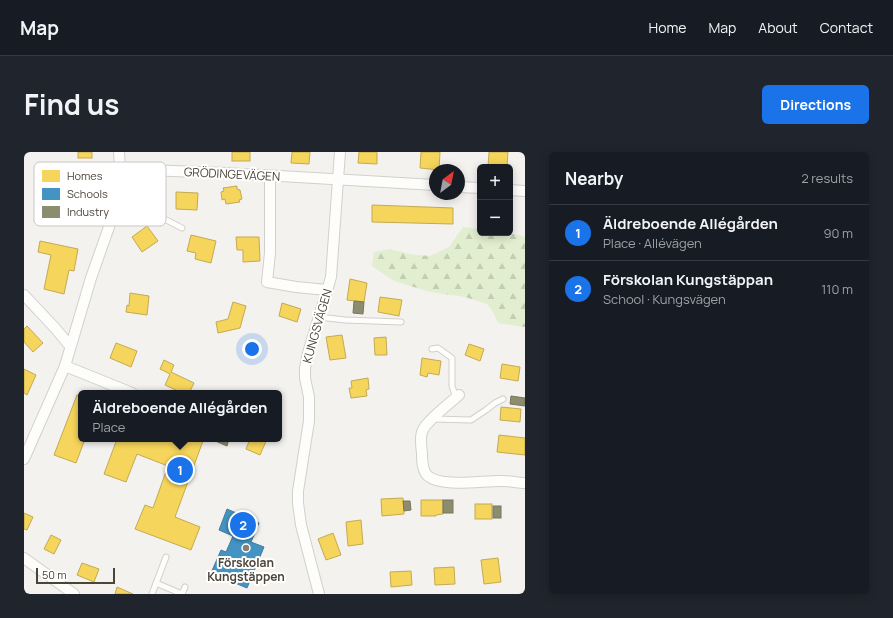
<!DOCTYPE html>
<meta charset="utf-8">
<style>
:root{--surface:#171b24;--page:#20242c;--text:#f1f3f6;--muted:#9ea1a6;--line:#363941;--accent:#1a73e8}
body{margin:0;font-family:Manrope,sans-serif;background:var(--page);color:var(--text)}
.controls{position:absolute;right:12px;top:12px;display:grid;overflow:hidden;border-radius:6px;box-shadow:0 2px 10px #0003}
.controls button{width:36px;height:36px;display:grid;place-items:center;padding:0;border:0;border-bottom:1px solid var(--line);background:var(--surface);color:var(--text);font:20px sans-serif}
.compass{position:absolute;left:405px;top:12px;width:36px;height:36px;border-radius:50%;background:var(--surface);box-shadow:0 2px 10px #0003;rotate:32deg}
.scale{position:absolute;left:12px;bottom:10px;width:79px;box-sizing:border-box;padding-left:4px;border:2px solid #4b4439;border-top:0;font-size:11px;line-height:14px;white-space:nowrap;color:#4b4439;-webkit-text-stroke:3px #fff;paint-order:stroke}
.you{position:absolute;left:228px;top:197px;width:14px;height:14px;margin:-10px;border:3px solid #fff;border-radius:50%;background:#1a73e8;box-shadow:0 0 0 6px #1a73e833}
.badge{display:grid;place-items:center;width:26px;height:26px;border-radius:50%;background:var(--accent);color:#fff;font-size:13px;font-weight:700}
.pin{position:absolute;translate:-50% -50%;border:2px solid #fff;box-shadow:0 1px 4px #0006}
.popup{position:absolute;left:54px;top:238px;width:204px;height:52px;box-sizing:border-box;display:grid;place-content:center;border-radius:6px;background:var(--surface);filter:drop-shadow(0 1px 3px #0005);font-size:13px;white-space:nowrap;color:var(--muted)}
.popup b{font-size:15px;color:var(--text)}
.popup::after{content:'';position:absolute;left:50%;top:100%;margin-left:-8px;border:8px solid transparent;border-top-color:var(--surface)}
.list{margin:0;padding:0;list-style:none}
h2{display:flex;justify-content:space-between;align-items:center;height:52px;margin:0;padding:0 16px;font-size:17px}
h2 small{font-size:13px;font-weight:400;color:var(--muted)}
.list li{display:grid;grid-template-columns:26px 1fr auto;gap:12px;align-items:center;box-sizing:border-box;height:56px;padding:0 16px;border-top:1px solid var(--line)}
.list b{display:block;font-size:15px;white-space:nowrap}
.list p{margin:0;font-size:13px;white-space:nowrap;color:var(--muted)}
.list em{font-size:13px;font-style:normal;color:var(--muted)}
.map{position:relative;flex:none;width:501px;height:442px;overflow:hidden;border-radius:6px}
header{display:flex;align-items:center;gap:24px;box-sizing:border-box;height:56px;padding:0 20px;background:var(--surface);border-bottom:1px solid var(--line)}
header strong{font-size:19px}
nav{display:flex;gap:22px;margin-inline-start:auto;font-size:14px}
.intro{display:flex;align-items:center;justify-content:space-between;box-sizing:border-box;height:96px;padding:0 24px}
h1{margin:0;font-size:28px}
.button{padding:10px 18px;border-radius:6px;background:var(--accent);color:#fff;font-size:14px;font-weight:700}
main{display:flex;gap:24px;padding:0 24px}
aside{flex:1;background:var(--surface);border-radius:6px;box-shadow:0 2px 10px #0003}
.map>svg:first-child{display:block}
</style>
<header>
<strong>Map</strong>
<nav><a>Home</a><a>Map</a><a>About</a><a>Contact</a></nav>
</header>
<div class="intro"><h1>Find us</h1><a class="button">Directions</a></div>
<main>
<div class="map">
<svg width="501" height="442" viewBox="0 0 501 442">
<defs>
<pattern id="forest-firs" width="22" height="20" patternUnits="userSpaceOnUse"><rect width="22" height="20" fill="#e1eecf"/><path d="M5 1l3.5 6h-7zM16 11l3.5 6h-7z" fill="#c3cdb2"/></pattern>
</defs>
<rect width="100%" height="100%" fill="#f4f2ee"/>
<polygon fill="url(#forest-firs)" points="439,75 456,77 456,81 486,81 501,85 501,175 474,171 469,160 463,152 441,145 406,140 370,129 348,114 350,100 366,97 385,102 406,104 425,95"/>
<g fill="#f6d55c" stroke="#c3aa52">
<rect x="54" y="0" width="14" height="6"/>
<rect x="208" y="0" width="18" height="9"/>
<polygon points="268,0 286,0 285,12 267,11"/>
<polygon points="335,0 353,0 353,12 334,11"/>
<polygon points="397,0 416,0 415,18 396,16"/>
<polygon points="465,0 484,0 483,15 464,15"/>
<polygon points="213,34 213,37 216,38 218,47 215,48 216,50 202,52 201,47 198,48 197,40 200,39 199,36"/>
<polygon points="152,40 174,41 173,58 152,57"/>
<polygon points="348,53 429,56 429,72 348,70"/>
<polygon points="123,74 134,89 118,100 108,85"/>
<polygon points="167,83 192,89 187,111 171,107 172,101 163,99"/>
<polygon points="212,85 235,85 236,109 219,110 219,98 213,98"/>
<polygon points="16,89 54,97 50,119 45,118 40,142 20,137 27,103 14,100"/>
<polygon points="326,127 343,131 340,150 323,148"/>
<polygon points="106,141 125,144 123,163 102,160 103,153 105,154"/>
<polygon points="356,145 378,148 375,164 354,160"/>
<polygon points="209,150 222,154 216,176 194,181 192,170 204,167"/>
<polygon points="258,151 277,157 273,170 255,164"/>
<polygon points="3,174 19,191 9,200 0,190 0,177"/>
<polygon points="318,183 322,206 306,208 302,185"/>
<polygon points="362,185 363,203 351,203 350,186"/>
<polygon points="92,191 113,199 107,215 86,206"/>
<polygon points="445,192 460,197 456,209 441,203"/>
<polygon points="398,206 417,209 415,223 404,221 403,225 396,223"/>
<polygon points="140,208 150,213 147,220 170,231 165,241 158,241 141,233 146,222 136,217"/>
<polygon points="478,212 496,215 494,229 476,226"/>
<polygon points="0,217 12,223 3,243 0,241"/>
<polygon points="344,226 345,237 342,238 343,244 327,246 325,236 328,236 327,229"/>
<polygon points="53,243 57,244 57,287 61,287 52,311 30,303"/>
<polygon points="477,255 497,257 496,270 476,268"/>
<polygon points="475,283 501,286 501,303 473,300"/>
<polygon points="93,287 144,287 150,289 151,287 174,287 179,289 151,365 176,375 167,398 111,377 121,353 129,356 144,314 113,302 102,330 80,322"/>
<polygon points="226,287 243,287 236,303 222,297"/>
<polygon points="379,346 380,362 358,364 357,347"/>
<polygon points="397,348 419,348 419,362 412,363 412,364 397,364"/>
<rect x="451" y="352" width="17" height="15"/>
<polygon points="0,361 9,365 3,378 0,377"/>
<polygon points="337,368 339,392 324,394 322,370"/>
<polygon points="309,381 317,403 302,408 294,387"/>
<polygon points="27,383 37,388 30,402 20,397"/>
<polygon points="474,406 477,430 460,432 457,408"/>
<polygon points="58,411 75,417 70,430 53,423"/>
<polygon points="430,415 431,432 411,433 410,416"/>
<polygon points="387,419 388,433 367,435 366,420"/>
<polygon points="93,435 109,442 91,442"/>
</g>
<polygon fill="#4393c3" stroke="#457b9a" points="203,357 235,371 227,390 240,395 223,436 187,421 197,398 202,400 209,384 195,378"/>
<g fill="#8c8c6e" stroke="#78765e">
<polygon points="330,149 340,150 339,162 329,161"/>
<polygon points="487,244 501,246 501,254 486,252"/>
<polygon points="190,287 205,287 203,294 189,288"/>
<rect x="419" y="348" width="10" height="13"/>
<polygon points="379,349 386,349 387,358 380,359"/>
<rect x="469" y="354" width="8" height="12"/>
</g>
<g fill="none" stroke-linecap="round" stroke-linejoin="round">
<defs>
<g id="service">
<polyline points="96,39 103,48 158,76"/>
<polyline points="295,165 321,168 377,170"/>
<polyline points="408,197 414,196 428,206 428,234 432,246"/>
<polyline points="409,267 447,268 462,258 471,251 479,247"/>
<polyline points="132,431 158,442 161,435"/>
<polyline points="128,442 142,405"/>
</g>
<g id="minor">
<polyline points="96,17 202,21 411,33"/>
<polyline points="246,24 246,101 243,130 272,135 303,138"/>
<polyline points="435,35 456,36"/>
<polyline points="486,38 501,39"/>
<polyline points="0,143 31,176 46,194"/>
<polyline points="41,214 108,241"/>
<path d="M435,243C427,250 401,270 398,280C396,286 397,294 398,301C398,308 398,319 404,324C418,336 461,328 480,329C487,329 494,331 501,331"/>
<polyline points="0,307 41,214 67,126 91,58 96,38 96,17 95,0"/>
<polyline points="0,406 50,442"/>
<polyline points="295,442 277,373 274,351 274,339 285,269 285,245 281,226 281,216 284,201 305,132 307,125 316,0"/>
</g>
</defs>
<use href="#service" stroke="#d2d0cb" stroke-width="7"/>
<use href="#minor" stroke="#d2d0cb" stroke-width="12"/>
<use href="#service" stroke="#fdfdfc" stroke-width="5"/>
<use href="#minor" stroke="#fdfdfc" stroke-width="10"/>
</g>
<circle fill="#868178" stroke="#fff" stroke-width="1.5" cx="222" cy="396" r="4"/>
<g text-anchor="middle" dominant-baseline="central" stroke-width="4" stroke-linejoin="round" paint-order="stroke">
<g font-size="12" fill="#4b4439" stroke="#fff">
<text transform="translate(208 22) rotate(3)">GRÖDINGEVÄGEN</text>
<text transform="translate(293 174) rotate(-74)">KUNGSVÄGEN</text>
</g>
<g font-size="12" font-weight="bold" fill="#4b4439" stroke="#fff">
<text x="222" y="410">Förskolan<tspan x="222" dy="14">Kungstäppen</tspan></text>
</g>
</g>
<rect x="10" y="10" width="132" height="64" rx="6" fill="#fff" stroke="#c9c7c4" stroke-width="1"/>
<rect x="18" y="18" width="18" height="12" fill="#f6d55c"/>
<rect x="18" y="36" width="18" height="12" fill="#4393c3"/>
<rect x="18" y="54" width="18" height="12" fill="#8c8c6e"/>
<g font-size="11" fill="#4b4439">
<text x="43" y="28">Homes</text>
<text x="43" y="46">Schools</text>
<text x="43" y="64">Industry</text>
</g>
</svg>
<div class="controls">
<button>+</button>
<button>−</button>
</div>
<svg class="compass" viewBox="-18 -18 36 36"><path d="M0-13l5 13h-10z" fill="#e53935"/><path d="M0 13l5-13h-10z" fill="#9ea1a6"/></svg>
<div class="scale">50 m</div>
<div class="you"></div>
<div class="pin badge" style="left:156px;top:318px">1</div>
<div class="popup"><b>Äldreboende Allégården</b>Place</div>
<div class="pin badge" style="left:219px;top:373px">2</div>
</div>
<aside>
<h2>Nearby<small>2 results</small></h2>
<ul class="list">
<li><span class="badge">1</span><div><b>Äldreboende Allégården</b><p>Place · Allévägen</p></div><em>90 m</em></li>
<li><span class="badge">2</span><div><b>Förskolan Kungstäppan</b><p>School · Kungsvägen</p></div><em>110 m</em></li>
</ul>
</aside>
</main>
